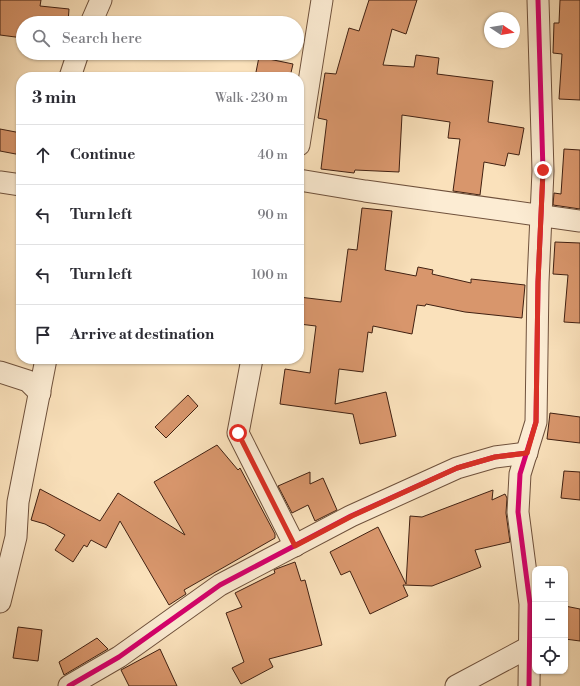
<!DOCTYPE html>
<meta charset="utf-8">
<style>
:root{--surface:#fff;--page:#f7f7f7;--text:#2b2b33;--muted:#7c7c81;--line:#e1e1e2}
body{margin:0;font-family:"Libre Bodoni",serif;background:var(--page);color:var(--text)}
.controls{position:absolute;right:12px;bottom:12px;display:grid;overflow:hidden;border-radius:8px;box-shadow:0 1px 3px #0004}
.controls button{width:36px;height:36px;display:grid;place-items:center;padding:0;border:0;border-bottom:1px solid var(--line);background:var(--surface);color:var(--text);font:20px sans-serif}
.compass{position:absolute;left:484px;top:12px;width:36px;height:36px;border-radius:50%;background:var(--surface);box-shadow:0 1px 3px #0004;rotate:102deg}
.stop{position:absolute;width:12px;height:12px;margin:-9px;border:3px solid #d93025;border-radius:50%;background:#fff}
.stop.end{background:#d93025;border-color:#fff;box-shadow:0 1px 4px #0008}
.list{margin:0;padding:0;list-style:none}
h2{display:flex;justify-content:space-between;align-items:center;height:52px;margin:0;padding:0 16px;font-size:17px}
h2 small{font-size:13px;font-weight:400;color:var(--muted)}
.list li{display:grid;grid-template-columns:26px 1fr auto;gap:12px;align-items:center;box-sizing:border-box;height:60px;padding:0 16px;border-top:1px solid var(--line)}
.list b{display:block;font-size:15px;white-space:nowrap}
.list em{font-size:13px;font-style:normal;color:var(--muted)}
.icon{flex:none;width:22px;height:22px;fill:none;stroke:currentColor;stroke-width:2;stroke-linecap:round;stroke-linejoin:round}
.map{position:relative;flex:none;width:580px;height:686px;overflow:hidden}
.search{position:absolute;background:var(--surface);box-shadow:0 1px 3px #0004;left:16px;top:16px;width:288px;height:44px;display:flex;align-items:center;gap:10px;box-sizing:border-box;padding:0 14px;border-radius:22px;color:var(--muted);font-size:15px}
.panel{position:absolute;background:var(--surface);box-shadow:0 1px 3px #0004;left:16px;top:72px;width:288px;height:292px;border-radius:16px}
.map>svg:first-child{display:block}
</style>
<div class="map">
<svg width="580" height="686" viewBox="0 0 580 686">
<rect width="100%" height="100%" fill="#fae1bb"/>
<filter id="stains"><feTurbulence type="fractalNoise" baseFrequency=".005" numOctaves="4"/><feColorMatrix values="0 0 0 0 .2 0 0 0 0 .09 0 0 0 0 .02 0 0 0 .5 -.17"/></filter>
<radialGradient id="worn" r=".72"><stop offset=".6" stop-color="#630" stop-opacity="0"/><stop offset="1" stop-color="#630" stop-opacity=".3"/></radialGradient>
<g fill="#d8966c" stroke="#412112">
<polygon points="0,0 41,0 40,6 69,9 68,23 23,23 23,38 0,35"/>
<polygon points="369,0 417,0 406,34 392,29 383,65 414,67 416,55 439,58 437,74 493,81 488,122 524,128 519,155 508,153 505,166 484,162 480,195 453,191 460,139 448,138 450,122 402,115 399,172 355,170 354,173 321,169 327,120 318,118 325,73 336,74 349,28 359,31"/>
<polygon points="560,0 580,0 580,100 559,99 562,54 553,53 554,23 559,23"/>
<polygon points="259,57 293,64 290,77 255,77"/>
<polygon points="0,129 21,133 21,155 0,151"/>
<polygon points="564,149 580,150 580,209 553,205 554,193 561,194"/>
<polygon points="362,208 392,211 385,270 416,276 418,267 433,270 432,274 471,283 471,279 525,285 522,318 465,312 426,304 425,306 417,305 412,334 373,326 372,333 368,332 363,372 339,369 335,404 386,392 396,436 360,444 353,414 280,404 285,369 310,373 316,326 299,324 299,297 341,302 348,249 357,250"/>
<polygon points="555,242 580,243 580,323 564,322 568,275 553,274"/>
<polygon points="188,395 198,406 166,438 155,427"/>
<polygon points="550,413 580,417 580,443 547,439"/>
<polygon points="217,445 238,470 240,468 275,534 275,538 184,590 186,594 169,605 120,521 106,548 91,540 87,547 84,545 73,562 55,550 65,535 45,524 31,520 40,489 100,521 118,493 185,535 154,482"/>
<polygon points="564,471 580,472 580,500 561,498"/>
<polygon points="310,472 310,484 323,478 337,510 315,521 308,505 292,513 278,486"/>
<polygon points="493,490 492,500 505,494 507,498 506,513 510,542 475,550 481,567 432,586 403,585 408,596 370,614 350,571 341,575 330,552 378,527 406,584 410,516 422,517"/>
<polygon points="295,562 301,581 305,580 322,645 269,659 273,667 241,684 232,668 244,662 226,613 242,607 235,593 275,573 274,570 276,569"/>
<polygon points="565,606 580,609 580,641 565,639"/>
<polygon points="18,627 42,630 38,661 13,658"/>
<polygon points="97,638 108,649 64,675 59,662"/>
<polygon points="160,649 177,686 129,686 121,670"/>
</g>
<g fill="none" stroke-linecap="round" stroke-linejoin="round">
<defs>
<g id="minor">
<polyline points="91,23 101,0"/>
<polyline points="70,77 78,53"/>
<polyline points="299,145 322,0"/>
<polyline points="299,180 365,191 580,221"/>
<polyline points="0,182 21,185"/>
<polyline points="252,359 238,433 295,546"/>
<polyline points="0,372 28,381 40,393"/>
<polyline points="0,602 16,537 18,502 46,359"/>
<polyline points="69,686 119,657 220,585 351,516 457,468 495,457 527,453"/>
<polyline points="456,686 531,646"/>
<polyline points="529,686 530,604 518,512 520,474 536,422 538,282 543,171 538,0"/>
</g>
</defs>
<use href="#minor" stroke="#6f513c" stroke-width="23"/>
<use href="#minor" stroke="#fcecd3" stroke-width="21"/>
<defs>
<g id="cycleway">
<polyline points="69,686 119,657 220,585 351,516 457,468 495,457 527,453"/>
<polyline points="529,686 530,604 518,512 520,474 536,422 538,282 543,171 538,0"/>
</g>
</defs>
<use href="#cycleway" stroke="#fcecd3" stroke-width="8"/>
<use href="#cycleway" stroke="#d6006c" stroke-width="5"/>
</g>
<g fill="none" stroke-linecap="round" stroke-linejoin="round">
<polyline stroke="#d93025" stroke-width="5" points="238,433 295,546 352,516 457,468 495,457 527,453 536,422 538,282 543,170"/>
</g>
<rect width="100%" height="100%" filter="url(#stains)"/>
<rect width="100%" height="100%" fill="url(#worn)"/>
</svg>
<div class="controls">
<button>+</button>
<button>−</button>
<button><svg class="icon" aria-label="locate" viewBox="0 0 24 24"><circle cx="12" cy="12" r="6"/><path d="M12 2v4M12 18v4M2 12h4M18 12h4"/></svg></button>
</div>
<svg class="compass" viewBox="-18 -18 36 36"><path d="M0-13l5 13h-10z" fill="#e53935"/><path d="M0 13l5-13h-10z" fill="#7c7c81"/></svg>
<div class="stop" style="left:238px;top:433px"></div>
<div class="stop end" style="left:543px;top:170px"></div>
<div class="search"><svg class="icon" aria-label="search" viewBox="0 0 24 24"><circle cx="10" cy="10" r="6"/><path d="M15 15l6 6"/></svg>Search here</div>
<section class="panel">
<h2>3 min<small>Walk · 230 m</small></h2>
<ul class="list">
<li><svg class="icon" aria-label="ahead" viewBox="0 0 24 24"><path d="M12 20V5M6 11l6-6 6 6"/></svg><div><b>Continue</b></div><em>40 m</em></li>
<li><svg class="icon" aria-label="left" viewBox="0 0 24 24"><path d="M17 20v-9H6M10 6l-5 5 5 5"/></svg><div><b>Turn left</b></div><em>90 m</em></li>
<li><svg class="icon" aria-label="left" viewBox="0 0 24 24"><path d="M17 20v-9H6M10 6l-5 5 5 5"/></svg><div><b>Turn left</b></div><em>100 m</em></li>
<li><svg class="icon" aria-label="arrive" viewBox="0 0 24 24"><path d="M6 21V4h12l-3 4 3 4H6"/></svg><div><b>Arrive at destination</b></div></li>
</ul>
</section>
</div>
